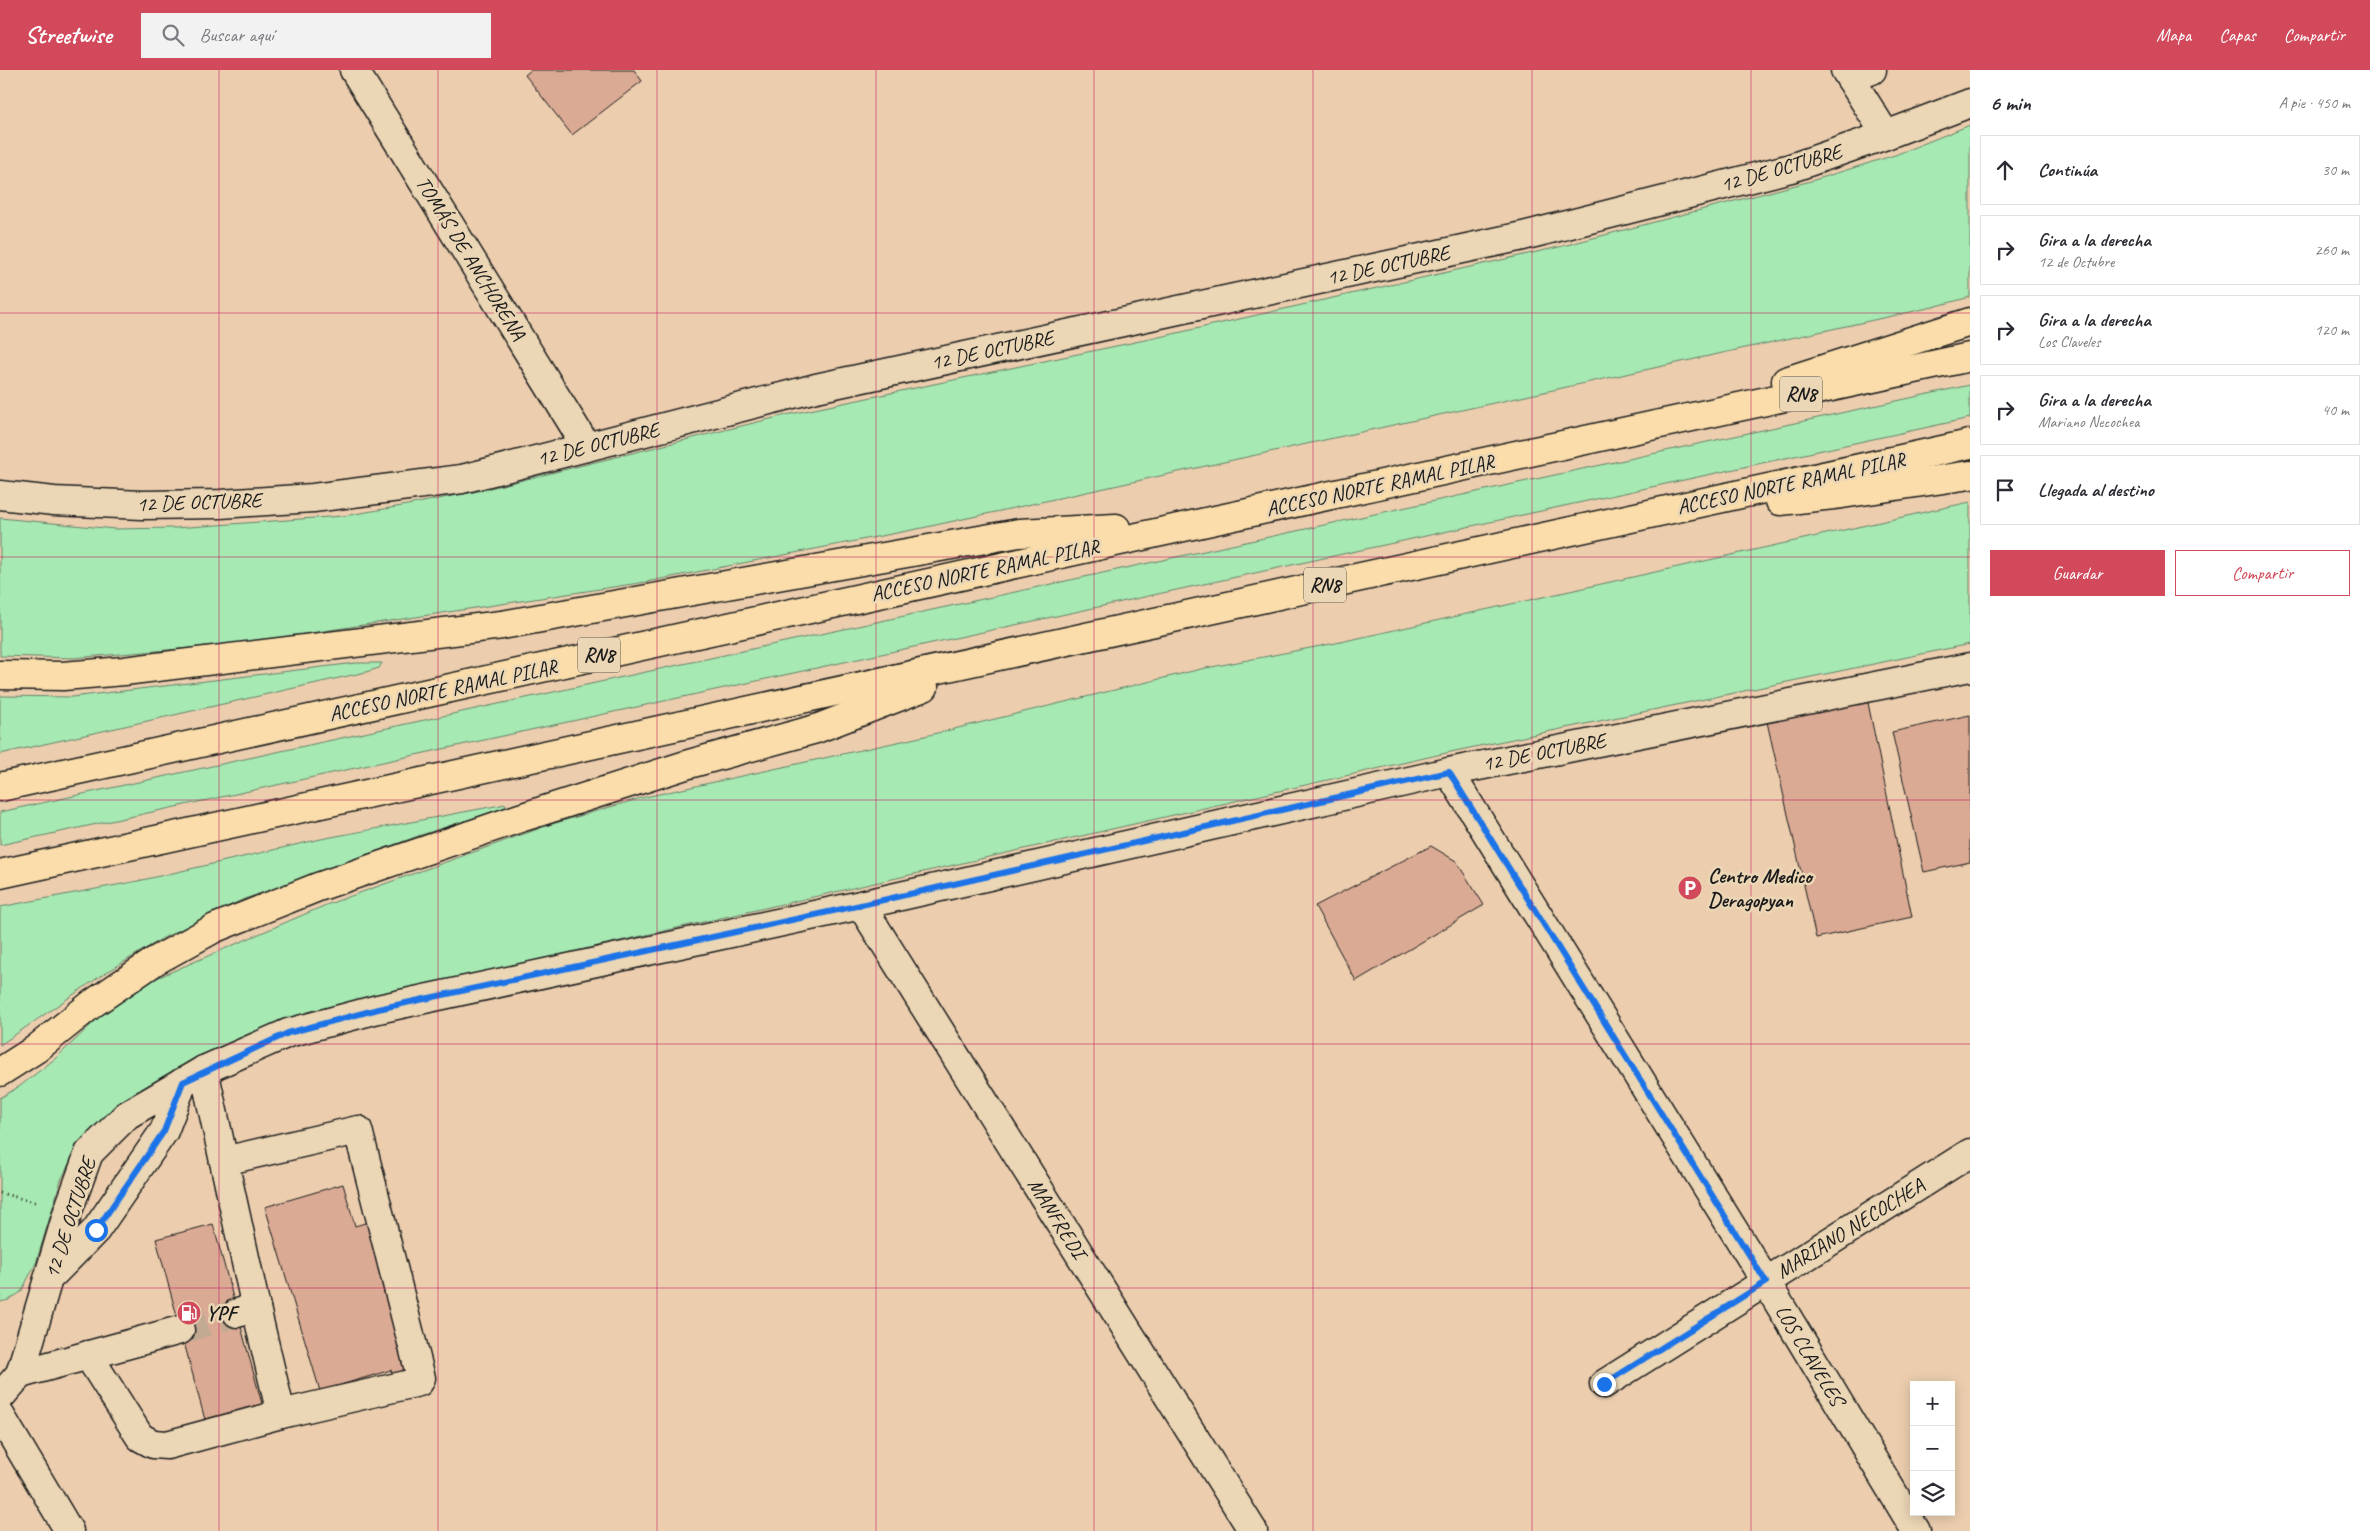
<!DOCTYPE html>
<html lang="es">
<meta charset="utf-8">
<style>
:root{--surface:#fff;--page:#f2f2f3;--text:#2b2b33;--muted:#7c7c81;--line:#e1e1e2;--accent:#d1495b}
body{margin:0;font-family:Caveat,sans-serif;background:var(--page);color:var(--text)}
.controls{position:absolute;right:15px;bottom:15px;display:grid;overflow:hidden;border-radius:0px;box-shadow:0 2px 12px #0003}
.controls button{width:45px;height:45px;display:grid;place-items:center;padding:0;border:0;border-bottom:1px solid var(--line);background:var(--surface);color:var(--text);font:25px sans-serif}
.stop{position:absolute;width:15px;height:15px;margin:-11px;border:4px solid #1a73e8;border-radius:50%;background:#fff}
.stop.end{background:#1a73e8;border-color:#fff;box-shadow:0 1px 5px #0008}
.list{margin:0;padding:0;list-style:none}
h2{display:flex;justify-content:space-between;align-items:center;height:65px;margin:0;padding:0 20px;font-size:21px}
h2 small{font-size:16px;font-weight:400;color:var(--muted)}
.list li{display:grid;grid-template-columns:32px 1fr auto;gap:15px;align-items:center;box-sizing:border-box;height:70px;margin:0 10px 10px;padding:0 10px;border:1px solid var(--line);border-radius:0px}
.list b{display:block;font-size:19px;white-space:nowrap}
.list p{margin:0;font-size:16px;white-space:nowrap;color:var(--muted)}
.list em{font-size:16px;font-style:normal;color:var(--muted)}
.actions{display:flex;gap:10px;padding:15px 20px}
.actions a{flex:1;padding:11px 0;border:1px solid var(--accent);border-radius:0px;text-align:center;font-size:18px;color:var(--accent)}
.actions .main{background:var(--accent);color:#fff}
.icon{flex:none;width:28px;height:28px;fill:none;stroke:currentColor;stroke-width:2;stroke-linecap:round;stroke-linejoin:round}
.map{position:relative;flex:none;width:1970px;height:1461px;overflow:hidden}
header{display:flex;align-items:center;gap:30px;box-sizing:border-box;height:70px;padding:0 25px;background:var(--accent);color:#fff}
header strong{font-size:24px}
nav{display:flex;gap:28px;margin-inline-start:auto;font-size:18px}
.search{width:350px;height:45px;background:var(--page);display:flex;align-items:center;gap:12px;box-sizing:border-box;padding:0 18px;border-radius:0px;color:var(--muted);font-size:19px}
main{display:flex}
aside{flex:1;background:var(--surface)}
.map>svg:first-child{display:block}
</style>
<header>
<strong>Streetwise</strong>
<div class="search"><svg class="icon" aria-label="search" viewBox="0 0 24 24"><circle cx="10" cy="10" r="6"/><path d="M15 15l6 6"/></svg>Buscar aquí</div>
<nav><a>Mapa</a><a>Capas</a><a>Compartir</a></nav>
</header>
<main>
<div class="map">
<svg width="1970" height="1461" viewBox="0 0 1970 1461">
<rect width="100%" height="100%" fill="#ecceaf"/>
<filter id="ink" filterUnits="userSpaceOnUse"><feTurbulence type="fractalNoise" baseFrequency=".02" numOctaves="2"/><feDisplacementMap in="SourceGraphic" scale="10" xChannelSelector="R" yChannelSelector="G"/><feConvolveMatrix kernelMatrix="1 2 1 2 8 2 1 2 1" color-interpolation-filters="sRGB"/></filter>
<g filter="url(#ink)">
<g fill="#a7e9b3" stroke="#628268">
<polygon points="1970,55 1970,227 1933,237 922,458 646,512 238,574 73,588 0,586 0,448 115,459 175,458 343,446 402,436 474,422 786,345 1164,266 1559,177 1811,111 1895,85"/>
<polygon points="1970,315 1970,348 0,775 0,742"/>
<polygon points="1970,432 1970,574 1455,681 356,931 74,1084 61,1110 36,1193 21,1222 9,1230 0,1232 0,1028 20,1016 56,988 112,935 150,911 326,835 549,755 641,728 925,666 1201,599 1336,573"/>
<polygon points="356,593 382,593 379,598 366,602 0,684 0,626 72,627"/>
<polygon points="506,734 505,738 421,765 242,830 163,868 99,907 0,975 0,837 138,811 321,769"/>
</g>
<g fill="#daaa94" stroke="#1c1c1c">
<polygon points="531,0 634,0 642,11 572,65 525,5"/>
<polygon points="1867,628 1912,847 1816,868 1767,652"/>
<polygon points="1970,645 1970,792 1924,802 1892,662"/>
<polygon points="1431,776 1456,791 1484,835 1356,911 1315,836"/>
<polygon points="343,1114 355,1156 372,1151 417,1309 395,1315 391,1300 320,1321 265,1137"/>
<polygon points="213,1154 265,1345 208,1361 156,1169"/>
</g>
<g fill="none" stroke-linecap="round" stroke-linejoin="round">
<polyline stroke="#c2aa92" stroke-width="28" stroke-dasharray="28 14" stroke-linecap="butt" points="180,1260 237,1243"/>
<defs>
<g id="minor">
<polyline points="354,0 587,377"/>
<polyline points="1845,0 1886,65"/>
<polyline points="1850,8 1872,0"/>
<polyline points="0,425 54,431 142,435 220,434 313,428 462,409 816,318 1523,166 1791,98 1886,65 1970,33"/>
<polyline points="1449,702 1766,1212 1916,1461"/>
<polyline points="861,835 1253,1461"/>
<polyline points="204,1000 256,1238 237,1243"/>
<polyline points="53,1204 96,1160 164,1061 183,1012"/>
<polyline points="256,1238 281,1344"/>
<polyline points="88,1285 140,1367 153,1374 167,1375 281,1344 419,1312 421,1308 358,1060 224,1091"/>
<polyline points="20,1304 180,1260"/>
<polyline points="1604,1314 1970,1083"/>
<polyline points="0,1327 20,1304 68,1141 89,1083 127,1045 204,1000 288,963 378,939 861,835 1449,702 1970,597"/>
<polyline points="0,1345 69,1461"/>
</g>
<g id="highway">
<polyline points="1786,311 1970,252"/>
<polyline points="1780,431 1842,424 1970,405"/>
<polyline points="0,605 63,606 124,601 502,555 1019,463 1116,458"/>
<polyline points="0,717 1197,454 1970,287"/>
<polyline points="0,804 1970,374"/>
<polyline points="0,1002 36,979 92,934 155,891 215,858 318,817 520,748 689,694 816,659 924,617"/>
</g>
</defs>
<use href="#minor" stroke="#1c1c1c" stroke-width="31"/>
<use href="#highway" stroke="#1c1c1c" stroke-width="31"/>
<polyline stroke="#1c1c1c" stroke-width="3" stroke-dasharray="1 4" stroke-linecap="butt" points="0,1123 38,1133"/>
<use href="#minor" stroke="#ebd6b5" stroke-width="28"/>
<use href="#highway" stroke="#faddab" stroke-width="28"/>
</g>
</g>
<g fill="none" stroke-linecap="round" stroke-linejoin="round" filter="url(#ink)">
<polyline stroke="#1a73e8" stroke-width="6" points="96,1160 164,1061 183,1012 288,963 378,939 861,835 1449,702 1766,1212 1604,1314"/>
</g>
<path fill="none" stroke="#c2185b" stroke-width="1" stroke-opacity="0.55" d="M219,0V1461M438,0V1461M657,0V1461M876,0V1461M1094,0V1461M1313,0V1461M1532,0V1461M1751,0V1461M0,243H1970M0,487H1970M0,730H1970M0,974H1970M0,1218H1970"/>
<defs>
<symbol id="parking-disc" viewBox="-11 -11 22 22"><circle r="9.5" fill="#d1495b" stroke="#ebd6b5"/><path d="M-3.5-5.5H1a3.5 3.5 0 0 1 0 7H-1V5.5H-3.5ZM-1-3.4V-.6H.8a1.4 1.4 0 0 0 0-2.8Z" fill="#fff"/></symbol>
<symbol id="fuel-disc" viewBox="-11 -11 22 22"><circle r="9.5" fill="#d1495b" stroke="#ebd6b5"/><path d="M-5.5-6h7V0h2V4h1.3V-2.5L3-4.5l.8-.8L6-3V5H2.5V1h-1V6h-7ZM-4.2-4.7v3.2H.2V-4.7Z" fill="#fff"/></symbol>
</defs>
<g fill-rule="evenodd">
<use href="#parking-disc" x="1676" y="804" width="28" height="28"/>
<use href="#fuel-disc" x="175" y="1229" width="28" height="28"/>
</g>
<g text-anchor="middle" dominant-baseline="central" stroke-width="5" stroke-linejoin="round" paint-order="stroke">
<g fill="#ebd6b5" stroke="#5a544a" stroke-width="1">
<rect x="1780" y="306.5" width="42" height="35" rx="4"/>
<rect x="1304" y="497.5" width="42" height="35" rx="4"/>
<rect x="578" y="567.5" width="42" height="35" rx="4"/>
</g>
<g font-size="20" font-weight="bold" fill="#1c1c1c">
<text x="1801" y="324">RN8</text>
<text x="1325" y="515">RN8</text>
<text x="599" y="585">RN8</text>
</g>
<g font-size="21" fill="#1c1c1c" stroke="#ebd6b5">
<text transform="translate(1781 98) rotate(-16)">12 DE OCTUBRE</text>
<text transform="translate(471 188) rotate(58)">TOMÁS DE ANCHORENA</text>
<text transform="translate(1388 195) rotate(-12)">12 DE OCTUBRE</text>
<text transform="translate(992 280) rotate(-12)">12 DE OCTUBRE</text>
<text transform="translate(598 374) rotate(-14)">12 DE OCTUBRE</text>
<text transform="translate(1791 413) rotate(-12)">ACCESO NORTE RAMAL PILAR</text>
<text transform="translate(1380 415) rotate(-12)">ACCESO NORTE RAMAL PILAR</text>
<text transform="translate(199 432) rotate(-2)">12 DE OCTUBRE</text>
<text transform="translate(985 500) rotate(-12)">ACCESO NORTE RAMAL PILAR</text>
<text transform="translate(443 620) rotate(-12)">ACCESO NORTE RAMAL PILAR</text>
<text transform="translate(1544 682) rotate(-11)">12 DE OCTUBRE</text>
<text transform="translate(70 1148) rotate(-72)">12 DE OCTUBRE</text>
<text transform="translate(1057 1148) rotate(58)">MANFREDI</text>
<text transform="translate(1850 1158) rotate(-32)">MARIANO NECOCHEA</text>
<text transform="translate(1810 1285) rotate(59)">LOS CLAVELES</text>
</g>
<g font-size="21" font-weight="bold" fill="#1c1c1c" stroke="#ebd6b5" text-anchor="start">
<text x="1708" y="806">Centro Medico<tspan x="1708" dy="24">Deragopyan</tspan></text>
<text x="206" y="1243">YPF</text>
</g>
</g>
</svg>
<div class="controls">
<button>+</button>
<button>−</button>
<button><svg class="icon" aria-label="layers" viewBox="0 0 24 24"><path d="M12 4l9 5-9 5-9-5zM3 14l9 5 9-5"/></svg></button>
</div>
<div class="stop" style="left:96px;top:1160px"></div>
<div class="stop end" style="left:1604px;top:1314px"></div>
</div>
<aside>
<h2>6 min<small>A pie · 450 m</small></h2>
<ul class="list">
<li><svg class="icon" aria-label="ahead" viewBox="0 0 24 24"><path d="M12 20V5M6 11l6-6 6 6"/></svg><div><b>Continúa</b></div><em>30 m</em></li>
<li><svg class="icon" aria-label="right" viewBox="0 0 24 24"><path d="M7 20v-9h11M14 6l5 5-5 5"/></svg><div><b>Gira a la derecha</b><p>12 de Octubre</p></div><em>260 m</em></li>
<li><svg class="icon" aria-label="right" viewBox="0 0 24 24"><path d="M7 20v-9h11M14 6l5 5-5 5"/></svg><div><b>Gira a la derecha</b><p>Los Claveles</p></div><em>120 m</em></li>
<li><svg class="icon" aria-label="right" viewBox="0 0 24 24"><path d="M7 20v-9h11M14 6l5 5-5 5"/></svg><div><b>Gira a la derecha</b><p>Mariano Necochea</p></div><em>40 m</em></li>
<li><svg class="icon" aria-label="arrive" viewBox="0 0 24 24"><path d="M6 21V4h12l-3 4 3 4H6"/></svg><div><b>Llegada al destino</b></div></li>
</ul>
<div class="actions"><a class="main">Guardar</a><a>Compartir</a></div>
</aside>
</main>
